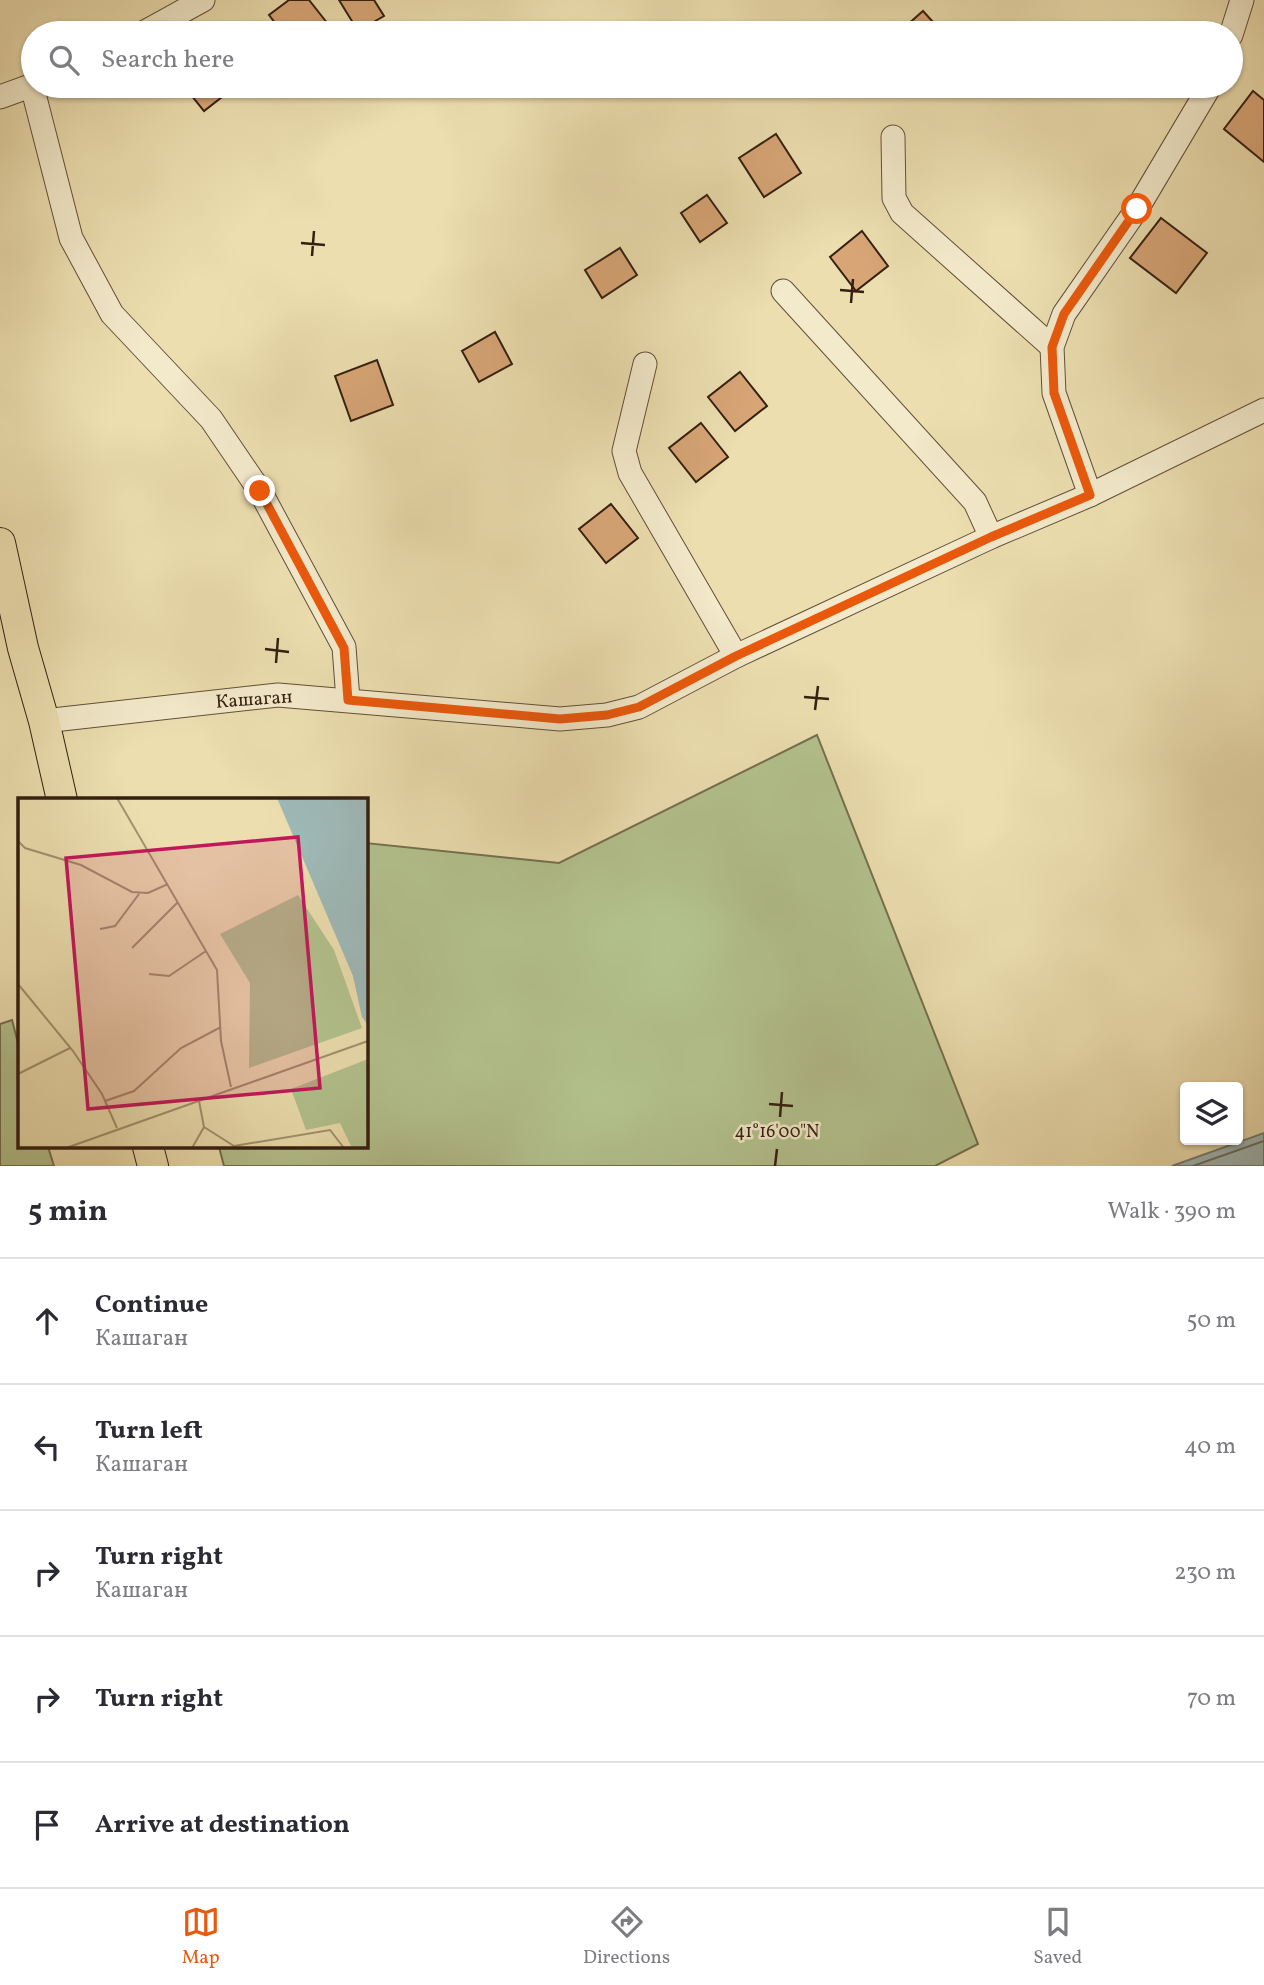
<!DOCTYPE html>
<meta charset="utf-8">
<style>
:root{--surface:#fff;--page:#f7f7f7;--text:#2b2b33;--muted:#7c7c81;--line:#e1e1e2;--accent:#ea580c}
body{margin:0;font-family:Vollkorn,serif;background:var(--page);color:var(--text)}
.controls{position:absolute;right:21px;bottom:21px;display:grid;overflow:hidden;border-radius:7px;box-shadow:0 2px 5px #0004}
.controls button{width:63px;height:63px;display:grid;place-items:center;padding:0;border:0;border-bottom:2px solid var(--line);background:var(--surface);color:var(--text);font:35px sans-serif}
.stop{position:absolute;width:21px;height:21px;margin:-16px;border:5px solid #ea580c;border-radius:50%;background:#fff}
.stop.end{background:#ea580c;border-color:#fff;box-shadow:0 2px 7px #0008}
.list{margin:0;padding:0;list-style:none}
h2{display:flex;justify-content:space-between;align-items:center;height:91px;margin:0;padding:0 28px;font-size:30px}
h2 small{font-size:23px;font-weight:400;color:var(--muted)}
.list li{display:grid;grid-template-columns:46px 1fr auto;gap:21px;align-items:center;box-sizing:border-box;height:126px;padding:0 28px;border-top:2px solid var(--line)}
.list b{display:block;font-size:26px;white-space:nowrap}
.list p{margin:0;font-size:23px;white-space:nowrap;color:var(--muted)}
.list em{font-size:23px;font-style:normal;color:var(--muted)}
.icon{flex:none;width:38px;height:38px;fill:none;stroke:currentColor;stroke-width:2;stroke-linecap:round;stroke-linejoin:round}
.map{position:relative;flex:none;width:1264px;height:1166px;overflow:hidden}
.search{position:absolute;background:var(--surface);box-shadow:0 2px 5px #0004;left:21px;right:21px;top:21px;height:77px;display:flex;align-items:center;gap:18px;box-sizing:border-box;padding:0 24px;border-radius:38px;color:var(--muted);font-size:26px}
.sheet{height:721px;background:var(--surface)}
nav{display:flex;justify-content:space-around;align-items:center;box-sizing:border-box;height:98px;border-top:2px solid var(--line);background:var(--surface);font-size:19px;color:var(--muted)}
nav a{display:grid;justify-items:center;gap:4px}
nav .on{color:var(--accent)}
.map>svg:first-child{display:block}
</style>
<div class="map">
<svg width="1264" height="1166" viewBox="0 0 1264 1166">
<rect width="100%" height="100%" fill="#ecdeaf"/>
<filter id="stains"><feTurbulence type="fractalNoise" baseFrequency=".00286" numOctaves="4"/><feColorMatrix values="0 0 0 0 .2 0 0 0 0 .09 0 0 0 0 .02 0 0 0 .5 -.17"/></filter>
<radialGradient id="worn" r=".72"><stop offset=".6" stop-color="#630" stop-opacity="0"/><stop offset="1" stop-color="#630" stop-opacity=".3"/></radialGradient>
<g fill="#b3c28e" stroke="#74704f" stroke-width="2">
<polygon points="817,735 978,1144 935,1166 224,1166 219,1147 366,1147 366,843 559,863"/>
<polygon points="12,1020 19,1047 19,1147 48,1147 54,1166 0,1166 0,1024"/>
</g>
<polygon fill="#9eb9b7" stroke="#747b74" stroke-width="2" points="1264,1133 1264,1166 1172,1166"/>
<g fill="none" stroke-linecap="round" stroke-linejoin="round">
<polyline stroke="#696c64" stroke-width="2" points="1193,1166 1264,1141"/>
</g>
<g fill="#d7a576" stroke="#341f10" stroke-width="2">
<polygon points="289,0 309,0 328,24 316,33 283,33 269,15"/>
<polygon points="339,0 374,0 384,16 358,31"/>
<polygon points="923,11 943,33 898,33"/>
<polygon points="184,86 236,86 204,111"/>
<polygon points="1253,91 1264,100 1264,162 1224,129"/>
<polygon points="776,134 801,173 764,197 739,158"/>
<polygon points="707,195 727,223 700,242 681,213"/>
<polygon points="1161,218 1207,253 1176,293 1130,258"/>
<polygon points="862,231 888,266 856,291 830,257"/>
<polygon points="620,248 637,275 602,298 585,270"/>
<polygon points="495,332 512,364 479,382 462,351"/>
<polygon points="377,360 393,405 351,421 335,376"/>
<polygon points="740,372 767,406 735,431 708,397"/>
<polygon points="701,423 728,457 696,482 669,448"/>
<polygon points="611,504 638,538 606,563 579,529"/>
</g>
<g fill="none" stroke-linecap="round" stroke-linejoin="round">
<defs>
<g id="minor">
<polyline points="143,33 203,0"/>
<polyline points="1231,35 1242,0"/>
<polyline points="32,86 71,238 112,314 211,419 260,491 344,647 348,700"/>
<polyline points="0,97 33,85"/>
<polyline points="893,137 894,198 902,213 1052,347"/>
<polyline points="783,291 975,502 991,537"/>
<polyline points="645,364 624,451 630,473 736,656"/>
<polyline points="1090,495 1054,393 1052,347 1064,314 1137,209 1210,86"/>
<polyline points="44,721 278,695 560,719 607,715 639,707 736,656 991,537 1090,495 1264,410"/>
</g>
<g id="major">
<polyline points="0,543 23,648 44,721 62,800"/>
<polyline points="148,1147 153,1166"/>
</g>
</defs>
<use href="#minor" stroke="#624f38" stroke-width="25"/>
<use href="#major" stroke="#341f10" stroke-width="32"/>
<use href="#minor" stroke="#f3eacb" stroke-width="23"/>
<use href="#major" stroke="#ecdeaf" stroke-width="30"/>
</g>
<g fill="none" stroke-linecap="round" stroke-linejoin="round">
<polyline stroke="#ea580c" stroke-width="9" points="260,491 344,648 348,700 560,719 607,715 639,707 736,656 991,537 1090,495 1054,393 1052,347 1064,314 1137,209"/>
</g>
<path fill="none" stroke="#341f10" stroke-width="2.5" d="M301,243L325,245M312,256L314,231M840,290L864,292M851,303L853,279M265,649L289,652M276,663L278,638M804,697L829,699M815,710L818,686M769,1104L793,1106M780,1117L782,1092M775,1166L777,1149"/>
<g text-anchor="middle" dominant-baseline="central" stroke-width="5" stroke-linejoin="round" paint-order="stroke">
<g font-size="19" fill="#341f10" stroke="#f3eacb">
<text transform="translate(254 700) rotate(-4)">Кашаган</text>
</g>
</g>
<g transform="translate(18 798)">
<rect width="350" height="350" fill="#ecdeaf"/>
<path d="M280,97L316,152L344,230L231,270L232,185L202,136ZM350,261V350H334L322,325L288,332L273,291Z" fill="#b3c28e"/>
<path d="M259,0H350V227L344,219L335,178Z" fill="#9eb9b7"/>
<path fill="none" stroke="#a2926f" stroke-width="2" d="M99,0L199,172L203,243L213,289M0,43L7,50L63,67L114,94L130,95L150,86M82,131L97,128L121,96M114,150L160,104M131,176L151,178L188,153M0,186L55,253L84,296L99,330M0,276L52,250M87,303L116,293L163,250L203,229M186,329L216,348L312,332L326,350M48,350L350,243M174,350L186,329L181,303"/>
<path fill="#c2185b" fill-opacity="0.15" stroke="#c2185b" stroke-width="3.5" d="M280,39L302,290L70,311L48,60Z"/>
<rect width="350" height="350" fill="none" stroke="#341f10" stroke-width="3.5"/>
</g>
<g font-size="18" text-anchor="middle" fill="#341f10" stroke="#f3eacb" stroke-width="5" stroke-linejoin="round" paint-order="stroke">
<text x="777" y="1137">41°16'00"N</text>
</g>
<rect width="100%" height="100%" filter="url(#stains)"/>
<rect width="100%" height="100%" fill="url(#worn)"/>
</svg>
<div class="controls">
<button><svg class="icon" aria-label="layers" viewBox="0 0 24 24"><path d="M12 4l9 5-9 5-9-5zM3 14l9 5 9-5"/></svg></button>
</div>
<div class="stop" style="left:1137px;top:209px"></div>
<div class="stop end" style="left:260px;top:491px"></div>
<div class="search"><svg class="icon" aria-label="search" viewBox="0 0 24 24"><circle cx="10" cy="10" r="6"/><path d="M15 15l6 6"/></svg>Search here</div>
</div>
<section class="sheet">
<h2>5 min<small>Walk · 390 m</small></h2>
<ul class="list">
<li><svg class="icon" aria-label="ahead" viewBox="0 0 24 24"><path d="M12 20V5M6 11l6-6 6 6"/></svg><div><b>Continue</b><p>Кашаган</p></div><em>50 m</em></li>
<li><svg class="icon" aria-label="left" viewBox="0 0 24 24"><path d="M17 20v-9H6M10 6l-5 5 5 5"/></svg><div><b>Turn left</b><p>Кашаган</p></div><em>40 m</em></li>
<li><svg class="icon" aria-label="right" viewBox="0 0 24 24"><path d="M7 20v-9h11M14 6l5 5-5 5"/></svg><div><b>Turn right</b><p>Кашаган</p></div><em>230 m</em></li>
<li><svg class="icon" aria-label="right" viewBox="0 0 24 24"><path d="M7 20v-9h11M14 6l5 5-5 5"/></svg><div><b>Turn right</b></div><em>70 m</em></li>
<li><svg class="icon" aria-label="arrive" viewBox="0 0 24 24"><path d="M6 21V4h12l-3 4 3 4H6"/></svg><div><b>Arrive at destination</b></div></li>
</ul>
</section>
<nav>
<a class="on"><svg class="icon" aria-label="map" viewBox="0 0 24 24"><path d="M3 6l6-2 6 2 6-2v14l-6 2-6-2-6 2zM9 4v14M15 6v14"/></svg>Map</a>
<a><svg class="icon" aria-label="directions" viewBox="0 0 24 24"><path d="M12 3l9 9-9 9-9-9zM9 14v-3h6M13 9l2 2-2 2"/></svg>Directions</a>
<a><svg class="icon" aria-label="saved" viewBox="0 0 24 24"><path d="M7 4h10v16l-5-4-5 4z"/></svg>Saved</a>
</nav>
